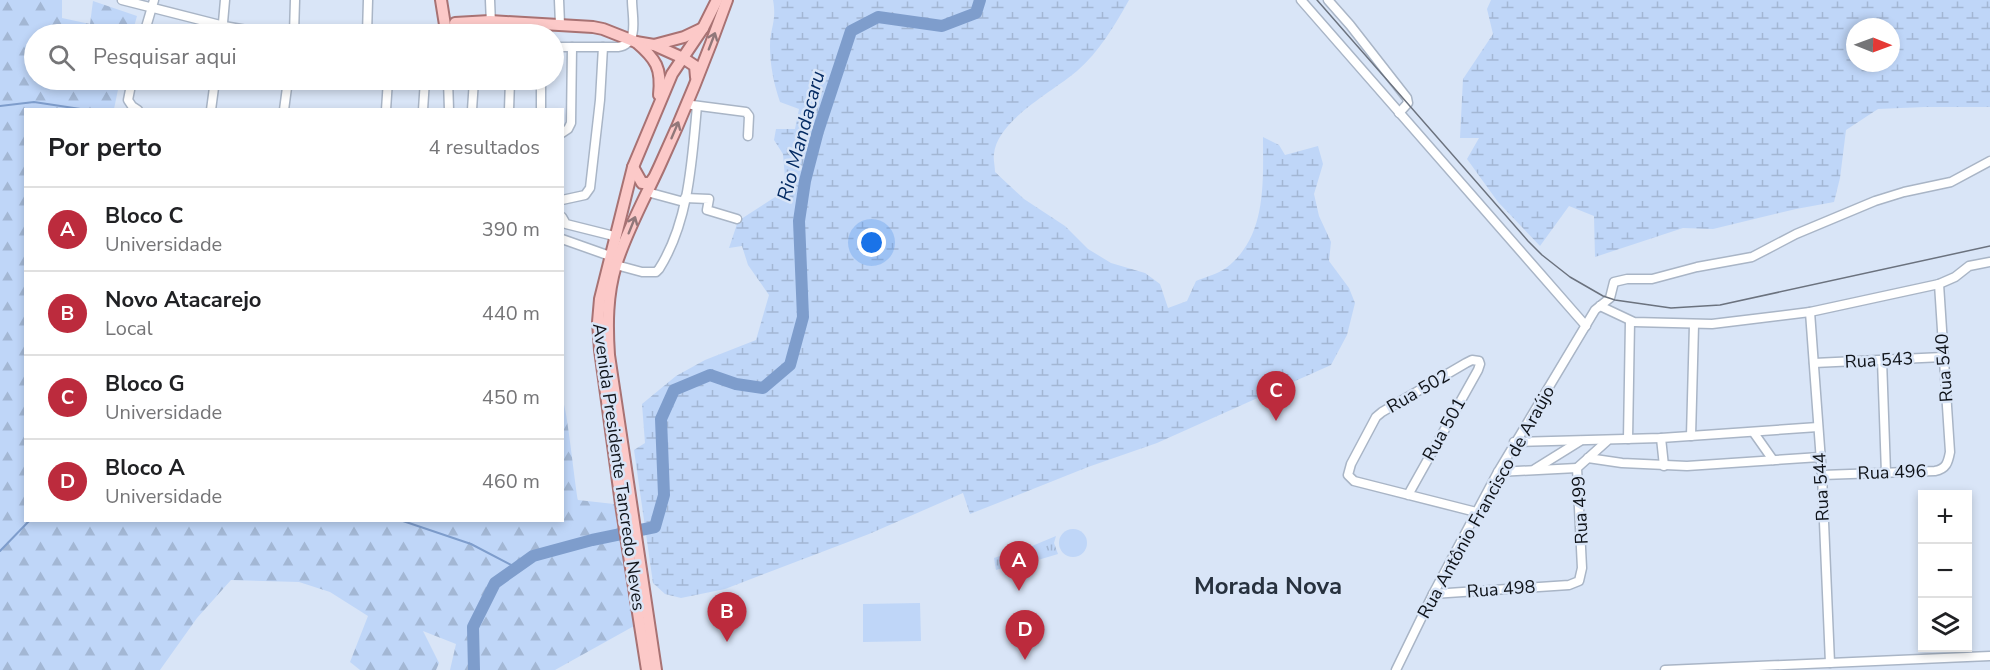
<!DOCTYPE html>
<html lang="pt">
<meta charset="utf-8">
<style>
:root{--surface:#fff;--page:#f2f2f2;--text:#202124;--muted:#757577;--line:#e0e0e0;--accent:#bc2b3d}
body{margin:0;font-family:"Nunito Sans",sans-serif;background:var(--page);color:var(--text)}
.controls{position:absolute;right:18px;bottom:18px;display:grid;overflow:hidden;border-radius:0px;box-shadow:0 3px 9px #0003}
.controls button{width:54px;height:54px;display:grid;place-items:center;padding:0;border:0;border-bottom:2px solid var(--line);background:var(--surface);color:var(--text);font:30px sans-serif}
.compass{position:absolute;left:1846px;top:18px;width:54px;height:54px;border-radius:50%;background:var(--surface);box-shadow:0 3px 9px #0003;rotate:91deg}
.you{position:absolute;left:872px;top:243px;width:21px;height:21px;margin:-15px;border:4px solid #fff;border-radius:50%;background:#1a73e8;box-shadow:0 0 0 9px #1a73e833}
.badge{display:grid;place-items:center;width:39px;height:39px;border-radius:50%;background:var(--accent);color:#fff;font-size:20px;font-weight:700}
.pin{position:absolute;translate:-50% -50px;filter:drop-shadow(0 2px 3px #0008)}
.pin::after{content:'';position:absolute;top:32px;width:21px;height:18px;background:inherit;clip-path:polygon(0 0,100% 0,50% 100%)}
.list{margin:0;padding:0;list-style:none}
h2{display:flex;justify-content:space-between;align-items:center;height:78px;margin:0;padding:0 24px;font-size:26px}
h2 small{font-size:20px;font-weight:400;color:var(--muted)}
.list li{display:grid;grid-template-columns:39px 1fr auto;gap:18px;align-items:center;box-sizing:border-box;height:84px;padding:0 24px;border-top:2px solid var(--line)}
.list b{display:block;font-size:22px;white-space:nowrap}
.list p{margin:0;font-size:20px;white-space:nowrap;color:var(--muted)}
.list em{font-size:20px;font-style:normal;color:var(--muted)}
.icon{flex:none;width:33px;height:33px;fill:none;stroke:currentColor;stroke-width:2;stroke-linecap:round;stroke-linejoin:round}
.map{position:relative;flex:none;width:1990px;height:670px;overflow:hidden}
.search{position:absolute;background:var(--surface);box-shadow:0 3px 9px #0003;left:24px;top:24px;width:540px;height:66px;display:flex;align-items:center;gap:15px;box-sizing:border-box;padding:0 21px;border-radius:33px;color:var(--muted);font-size:22px}
.panel{position:absolute;background:var(--surface);box-shadow:0 3px 9px #0003;left:24px;top:108px;width:540px;height:414px;border-radius:0px}
.map>svg:first-child{display:block}
</style>
<div class="map">
<svg width="1990" height="670" viewBox="0 0 1990 670">
<defs>
<pattern id="grass-tufts" width="24" height="20" patternUnits="userSpaceOnUse" patternTransform="scale(1.5)"><rect width="24" height="20" fill="#bfd6f8"/><path d="M3 7l-1-3M5 7V3M7 7l1-3M15 17l-1-3M17 17v-4M19 17l1-3" fill="none" stroke="#a3b7d4"/></pattern>
<pattern id="forest-firs" width="22" height="20" patternUnits="userSpaceOnUse" patternTransform="scale(1.5)"><rect width="22" height="20" fill="#bfd6f8"/><path d="M5 1l3.5 6h-7zM16 11l3.5 6h-7z" fill="#a3b7d4"/></pattern>
<pattern id="wetland-marsh" width="20" height="14" patternUnits="userSpaceOnUse" patternTransform="scale(1.5)"><rect width="20" height="14" fill="#bfd6f8"/><path d="M1 5h8M5 5V1M11 12h8M15 12V8" fill="none" stroke="#a3b7d4"/></pattern>
</defs>
<rect width="100%" height="100%" fill="#d9e5f7"/>
<g fill="url(#grass-tufts)">
<polygon points="1056,536 1054,543 1058,554 1038,560 1032,546"/>
<polygon points="1020,549 1025,564 1023,567 1018,566 1017,570 1012,570 1012,566 1008,567 1006,570 1003,568 996,570 994,558"/>
</g>
<path fill="url(#forest-firs)" d="M0,0H62V18L90,24L93,1L137,16L132,34H34V80H120L114,109L26,110V520H562L563,402C567,408 575,485 578,500L614,504L634,626L555,670H450L456,644L423,631L439,663L436,670H360L350,662L368,616L330,592L299,582L231,580L197,618L160,670H0Z"/>
<g fill="url(#wetland-marsh)" fill-rule="evenodd">
<path d="M773,0H1129C1115,25 1099,52 1077,71C1054,91 997,120 994,154C993,159 995,166 995,172L1024,199L1065,226L1088,249L1111,263L1145,273L1160,284L1168,308L1187,301L1196,281C1205,277 1218,274 1226,268C1267,237 1263,183 1263,137L1279,145L1285,155L1318,146L1323,164L1314,194L1319,216L1331,242L1329,261L1349,288L1355,303L1347,335L1331,365L1157,443L1088,467L970,514L963,493L869,534L725,589L681,598L665,594L653,583L634,450L645,443L642,404L676,376L705,360L756,340L769,295L748,265L742,246L729,248L738,221L786,190L783,154L774,140L776,129H795L799,109L780,102C774,84 770,66 770,46C770,28 777,21 773,0Z"/>
<path d="M1491,0H1990V107H1924L1878,109L1846,130L1840,178L1834,202L1796,209L1713,229L1683,228L1595,257L1594,216L1569,206L1540,246L1498,202L1467,159L1479,138H1460L1463,79L1493,34L1487,9ZM1855,27H1891V63H1855Z"/>
</g>
<g fill="#bfd6f8">
<circle cx="1073" cy="543" r="14"/>
<polygon points="920,603 921,641 863,642 863,604"/>
</g>
<g fill="none" stroke-linecap="round" stroke-linejoin="round">
<g stroke="#7e9dcc" stroke-width="2">
<polyline points="0,106 34,102 87,110"/>
<polyline points="400,520 471,544 517,568"/>
<polyline points="0,551 30,520"/>
</g>
<polyline stroke="#7e9dcc" stroke-width="12" points="474,670 473,627 495,583 533,556 592,540 655,527 664,495 661,419 674,390 710,375 736,384 763,388 790,365 803,317 799,221 805,181 818,131 851,31 878,17 942,26 976,13 980,0"/>
<defs>
<g id="minor">
<polyline points="122,0 224,26 269,34"/>
<polyline points="490,0 491,24"/>
<polyline points="559,0 560,24"/>
<polyline points="1301,0 1586,326"/>
<polyline points="1328,0 1350,25 1407,98 1408,103 1399,113"/>
<polyline points="144,34 154,0"/>
<polyline points="222,34 225,0"/>
<polyline points="294,34 295,0"/>
<polyline points="367,34 368,0"/>
<path d="M554,47H618C640,44 632,17 632,0"/>
<polyline points="132,80 128,100 132,106 138,110"/>
<polyline points="448,80 449,110"/>
<polyline points="692,105 746,112 749,116 748,136"/>
<polyline points="211,110 215,80"/>
<polyline points="284,110 288,80"/>
<polyline points="386,110 388,80"/>
<polyline points="423,110 425,80"/>
<polyline points="472,110 474,80"/>
<polyline points="509,110 510,80"/>
<polyline points="541,110 541,80"/>
<polyline points="562,133 568,129 571,123 572,47"/>
<polyline points="647,192 684,202"/>
<polyline points="685,198 709,199 707,210 737,219"/>
<polyline points="562,200 585,195 590,188 600,100 603,47"/>
<polyline points="562,217 566,224 610,235 616,239"/>
<polyline points="562,239 610,256"/>
<path d="M616,265L642,272H656L659,269C689,222 692,160 697,106"/>
<polyline points="1600,306 1634,322 1712,324 1810,312 1939,284 1955,277 1969,266 1990,262"/>
<polyline points="1810,312 1822,475 1830,663"/>
<polyline points="1882,360 1886,473"/>
<polyline points="1814,363 1943,357"/>
<polyline points="1754,433 1773,460"/>
<polyline points="1691,436 1694,325"/>
<polyline points="1661,438 1664,466"/>
<polyline points="1628,439 1630,321"/>
<polyline points="1514,442 1661,438 1818,427"/>
<polyline points="1588,458 1622,463 1687,466 1820,457"/>
<polyline points="1535,469 1580,441"/>
<polyline points="1498,472 1577,468"/>
<path d="M1822,475L1935,471C1946,469 1948,463 1950,452L1939,284"/>
<polyline points="1408,495 1478,370 1480,364 1479,361 1472,360 1466,363 1382,412 1376,417 1351,464 1348,475 1354,481 1476,512"/>
<polyline points="1433,594 1569,585 1579,581 1582,568 1577,468 1607,441"/>
<polyline points="1396,670 1433,594 1498,472 1595,310 1610,298 1614,282 1627,279 1652,279 1697,267 1752,257 1796,234 1875,201 1904,192 1951,182 1990,161"/>
<polyline points="1665,670 1990,656"/>
</g>
<g id="major">
<polyline points="441,0 445,25"/>
<polyline points="455,23 490,21 593,27 603,29 636,42 654,45 683,58 695,66 696,77"/>
<polyline points="461,34 481,26"/>
<path d="M636,42C656,59 662,68 659,95"/>
<polyline points="654,45 684,37 703,28"/>
<polyline points="633,167 642,183 650,183 653,179"/>
<polyline points="647,670 622,511 600,350 598,322 600,299 633,167 672,74 703,28 717,0"/>
<path d="M656,670L609,355C607,325 607,295 616,265C627,230 645,198 660,165C685,111 707,56 727,0"/>
</g>
</defs>
<use href="#minor" stroke="#a9b5c6" stroke-width="11"/>
<use href="#major" stroke="#a87273" stroke-width="14"/>
<use href="#minor" stroke="#fff" stroke-width="8"/>
<use href="#major" stroke="#fcc9c8" stroke-width="10"/>
<polyline stroke="#6b727e" stroke-width="1.5" points="1317,0 1528,241 1542,255 1570,277 1603,296 1615,300 1671,308 1720,305 1990,246"/>
</g>
<defs><path id="oneway-shaft" d="M-6 0H5M1.5-3L5.5 0L1.5 3" fill="none" stroke-width="1.6" stroke-linecap="round" stroke-linejoin="round" transform="scale(1.5)"/></defs>
<g stroke="#917779">
<use href="#oneway-shaft" transform="translate(712 41) rotate(-69)"/>
<use href="#oneway-shaft" transform="translate(675 130) rotate(-67)"/>
<use href="#oneway-shaft" transform="translate(632 225) rotate(-68)"/>
</g>
<g text-anchor="middle" dominant-baseline="central" stroke-width="5" stroke-linejoin="round" paint-order="stroke">
<g font-size="18" fill="#0f1319" stroke="#d9e5f7">
<text transform="translate(1879 360) rotate(-3)">Rua 543</text>
<text transform="translate(1944 368) rotate(-94)">Rua 540</text>
<text transform="translate(1418 391) rotate(-30)">Rua 502</text>
<text transform="translate(1444 429) rotate(-61)">Rua 501</text>
<text transform="translate(619 467) rotate(82)">Avenida Presidente Tancredo Neves</text>
<text transform="translate(1892 472) rotate(-2)">Rua 496</text>
<text transform="translate(1821 487) rotate(-93)">Rua 544</text>
<text transform="translate(1486 502) rotate(-61)">Rua Antônio Francisco de Araújo</text>
<text transform="translate(1580 510) rotate(-93)">Rua 499</text>
<text transform="translate(1501 589) rotate(-4)">Rua 498</text>
</g>
<g font-size="20" font-style="italic" fill="#042b63" stroke="#d9e5f7">
<text transform="translate(801 136) rotate(-75)">Rio Mandacaru</text>
</g>
<g font-size="24" font-weight="bold" fill="#27313e" stroke="#d9e5f7">
<text x="1268" y="586">Morada Nova</text>
</g>
</g>
</svg>
<div class="controls">
<button>+</button>
<button>−</button>
<button><svg class="icon" aria-label="layers" viewBox="0 0 24 24"><path d="M12 4l9 5-9 5-9-5zM3 14l9 5 9-5"/></svg></button>
</div>
<svg class="compass" viewBox="-18 -18 36 36"><path d="M0-13l5 13h-10z" fill="#e53935"/><path d="M0 13l5-13h-10z" fill="#757577"/></svg>
<div class="you"></div>
<div class="pin badge" style="left:1019px;top:591px">A</div>
<div class="pin badge" style="left:727px;top:642px">B</div>
<div class="pin badge" style="left:1276px;top:421px">C</div>
<div class="pin badge" style="left:1025px;top:660px">D</div>
<div class="search"><svg class="icon" aria-label="search" viewBox="0 0 24 24"><circle cx="10" cy="10" r="6"/><path d="M15 15l6 6"/></svg>Pesquisar aqui</div>
<section class="panel">
<h2>Por perto<small>4 resultados</small></h2>
<ul class="list">
<li><span class="badge">A</span><div><b>Bloco C</b><p>Universidade</p></div><em>390 m</em></li>
<li><span class="badge">B</span><div><b>Novo Atacarejo</b><p>Local</p></div><em>440 m</em></li>
<li><span class="badge">C</span><div><b>Bloco G</b><p>Universidade</p></div><em>450 m</em></li>
<li><span class="badge">D</span><div><b>Bloco A</b><p>Universidade</p></div><em>460 m</em></li>
</ul>
</section>
</div>
